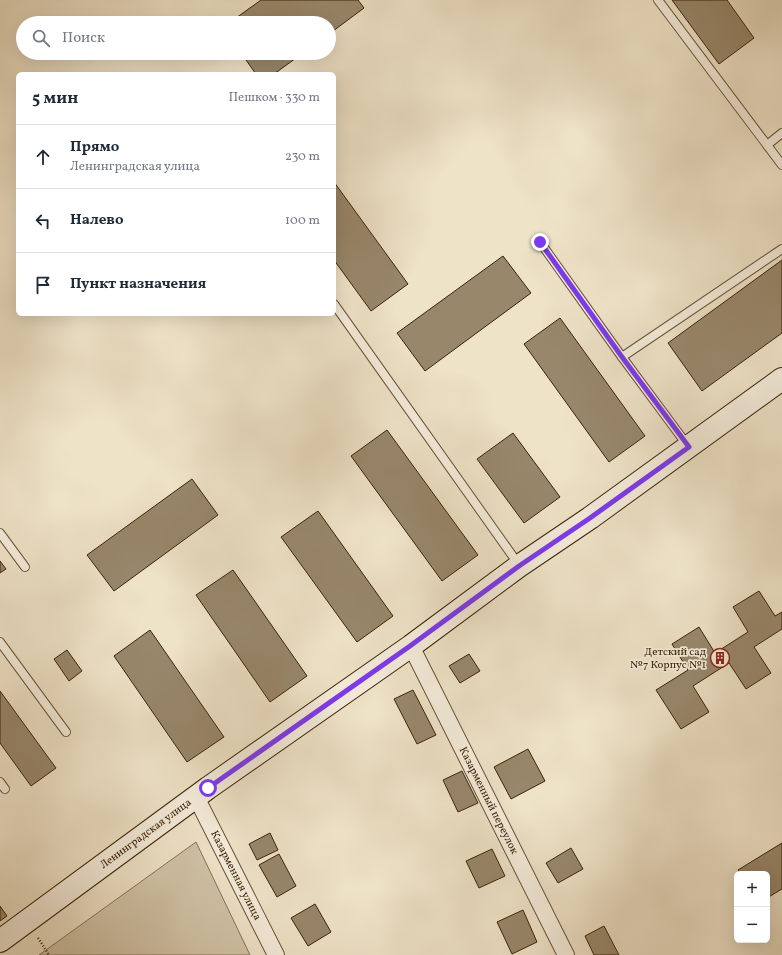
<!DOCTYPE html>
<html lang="ru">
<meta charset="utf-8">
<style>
:root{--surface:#fff;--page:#f2f2f3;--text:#1f2937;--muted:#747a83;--line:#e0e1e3}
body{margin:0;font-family:Vollkorn,serif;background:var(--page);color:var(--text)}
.controls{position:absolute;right:12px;bottom:12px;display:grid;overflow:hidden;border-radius:6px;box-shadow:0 4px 16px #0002}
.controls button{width:36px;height:36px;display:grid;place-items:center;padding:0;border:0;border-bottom:1px solid var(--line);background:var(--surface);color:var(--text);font:20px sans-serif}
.stop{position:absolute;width:12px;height:12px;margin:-9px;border:3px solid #7c3aed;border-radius:50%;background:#fff}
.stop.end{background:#7c3aed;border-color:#fff;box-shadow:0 1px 4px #0008}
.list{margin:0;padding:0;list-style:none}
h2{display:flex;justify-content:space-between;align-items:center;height:52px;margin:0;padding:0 16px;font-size:17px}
h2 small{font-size:13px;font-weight:400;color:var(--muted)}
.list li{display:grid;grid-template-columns:26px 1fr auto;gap:12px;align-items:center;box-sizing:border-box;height:64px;padding:0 16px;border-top:1px solid var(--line)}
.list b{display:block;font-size:15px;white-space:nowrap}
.list p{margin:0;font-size:13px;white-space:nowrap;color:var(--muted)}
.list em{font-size:13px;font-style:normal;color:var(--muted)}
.icon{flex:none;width:22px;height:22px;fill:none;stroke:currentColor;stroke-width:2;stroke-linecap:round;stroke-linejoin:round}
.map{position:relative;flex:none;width:782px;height:955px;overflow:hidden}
.search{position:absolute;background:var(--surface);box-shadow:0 4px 16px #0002;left:16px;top:16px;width:320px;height:44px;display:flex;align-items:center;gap:10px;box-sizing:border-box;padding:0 14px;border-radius:22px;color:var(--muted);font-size:15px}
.panel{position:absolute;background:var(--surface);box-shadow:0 4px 16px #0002;left:16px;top:72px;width:320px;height:244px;border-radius:6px}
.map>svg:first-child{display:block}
</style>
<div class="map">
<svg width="782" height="955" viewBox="0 0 782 955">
<rect width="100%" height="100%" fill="#eee2c7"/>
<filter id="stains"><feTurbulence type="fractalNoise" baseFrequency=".005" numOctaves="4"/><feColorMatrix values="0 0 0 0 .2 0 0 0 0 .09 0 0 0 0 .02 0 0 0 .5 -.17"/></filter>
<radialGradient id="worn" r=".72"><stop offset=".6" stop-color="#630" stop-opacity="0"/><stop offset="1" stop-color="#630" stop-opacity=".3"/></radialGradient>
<polygon fill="#d0c2a6" stroke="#867356" points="196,842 250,955 39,955"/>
<g fill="#98876b" stroke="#3b2407">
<polygon points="261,0 358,0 364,8 329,34 329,23 229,23"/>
<polygon points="672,0 727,0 754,38 719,64"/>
<polygon points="241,53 303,53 274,74 256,74"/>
<polygon points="334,182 408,284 371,311 334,260"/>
<polygon points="503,256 531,293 425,371 397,333"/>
<polygon points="782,260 782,333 702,391 668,343"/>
<polygon points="560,318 645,436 609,462 524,344"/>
<polygon points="387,430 478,555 442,581 351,456"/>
<polygon points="513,433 560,497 524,523 477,459"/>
<polygon points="192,479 218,515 114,591 87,555"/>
<polygon points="318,511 393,616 357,642 281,537"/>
<polygon points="0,561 6,569 0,573"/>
<polygon points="233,570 307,676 270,702 196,595"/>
<polygon points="759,591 775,616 782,612 782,629 754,647 771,673 746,689 729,663 693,686 709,712 681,729 656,690 688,670 672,644 699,627 715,653 748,632 733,607"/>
<polygon points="150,630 224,737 187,762 114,656"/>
<polygon points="67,650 82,671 69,681 54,659"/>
<polygon points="469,654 480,671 460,683 449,666"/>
<polygon points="413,690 436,735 417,744 394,699"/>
<polygon points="0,691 56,768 31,786 0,743"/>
<polygon points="528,749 545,781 511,799 494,767"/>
<polygon points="462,771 478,803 458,812 443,780"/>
<polygon points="270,833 278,850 257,860 249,844"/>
<polygon points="782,843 782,889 767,898 767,874 741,874 738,870"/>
<polygon points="571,848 583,869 558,883 546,863"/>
<polygon points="492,849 505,876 479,888 466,861"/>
<polygon points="279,854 296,886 277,897 259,865"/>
<polygon points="315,904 331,932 308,946 291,918"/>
<polygon points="0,906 7,916 0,921"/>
<polygon points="523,910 537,942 512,954 497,922"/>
<polygon points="604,926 619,955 594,955 585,936"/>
</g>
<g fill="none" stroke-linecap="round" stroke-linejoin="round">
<defs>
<g id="lane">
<polyline points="658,0 782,165"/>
<polyline points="767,145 782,133"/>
<polyline points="540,242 622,357 688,446"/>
<polyline points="334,304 519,565"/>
<polyline points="622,357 782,249"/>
<polyline points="0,533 25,567"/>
<polyline points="0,642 66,732"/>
<polyline points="0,782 5,789"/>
</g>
<g id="street">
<path id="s1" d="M411,646L566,955"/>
<path id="s2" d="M196,797L276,955"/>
</g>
<g id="secondary">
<path id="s3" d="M0,941L208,788L411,646L519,566L590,518L782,379"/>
</g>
</defs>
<use href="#lane" stroke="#685437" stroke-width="10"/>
<use href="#street" stroke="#685437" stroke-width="18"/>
<use href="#secondary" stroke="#3b2407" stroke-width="24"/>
<polyline stroke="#3b2407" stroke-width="2.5" stroke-dasharray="1 2" stroke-linecap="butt" points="38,938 49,955"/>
<use href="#lane" stroke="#f4ecdb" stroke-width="8"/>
<use href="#street" stroke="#f4ecdb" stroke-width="16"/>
<use href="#secondary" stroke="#f4ecdb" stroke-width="22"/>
</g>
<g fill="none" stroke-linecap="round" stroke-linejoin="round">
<polyline stroke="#7c3aed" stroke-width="5" points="208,788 410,646 519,566 590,518 689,447 622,357 540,242"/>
</g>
<defs>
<symbol id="building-ring" viewBox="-11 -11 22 22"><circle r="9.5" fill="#f4ecdb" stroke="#8f2418" stroke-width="1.5"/><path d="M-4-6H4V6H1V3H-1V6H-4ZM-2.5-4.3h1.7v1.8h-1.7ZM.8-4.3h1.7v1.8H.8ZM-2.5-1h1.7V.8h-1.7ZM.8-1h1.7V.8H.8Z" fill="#8f2418"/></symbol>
</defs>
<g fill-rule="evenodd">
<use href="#building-ring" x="709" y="647" width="22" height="22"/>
</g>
<g text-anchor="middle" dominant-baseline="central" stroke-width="3.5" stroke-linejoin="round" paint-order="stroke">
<g font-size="11" fill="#3b2407" stroke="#f4ecdb" text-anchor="end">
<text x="706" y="652">Детский сад<tspan x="706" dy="13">№7 Корпус №1</tspan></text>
</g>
<g font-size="11" fill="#3b2407" stroke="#f4ecdb">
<text stroke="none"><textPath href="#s1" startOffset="173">Казарменный переулок</textPath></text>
<text stroke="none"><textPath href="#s3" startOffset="181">Ленинградская улица</textPath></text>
<text stroke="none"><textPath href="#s2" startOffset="88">Казарменная улица</textPath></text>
</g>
</g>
<rect width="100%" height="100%" filter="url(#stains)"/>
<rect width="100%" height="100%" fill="url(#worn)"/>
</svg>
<div class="controls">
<button>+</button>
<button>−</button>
</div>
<div class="stop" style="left:208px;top:788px"></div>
<div class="stop end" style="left:540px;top:242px"></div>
<div class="search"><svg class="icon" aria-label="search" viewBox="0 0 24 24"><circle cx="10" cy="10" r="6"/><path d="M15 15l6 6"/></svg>Поиск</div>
<section class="panel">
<h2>5 мин<small>Пешком · 330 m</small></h2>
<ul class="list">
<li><svg class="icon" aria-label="ahead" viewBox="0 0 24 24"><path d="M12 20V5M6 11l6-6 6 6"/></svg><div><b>Прямо</b><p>Ленинградская улица</p></div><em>230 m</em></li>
<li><svg class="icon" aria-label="left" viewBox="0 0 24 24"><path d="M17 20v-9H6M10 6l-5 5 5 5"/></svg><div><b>Налево</b></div><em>100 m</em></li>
<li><svg class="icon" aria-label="arrive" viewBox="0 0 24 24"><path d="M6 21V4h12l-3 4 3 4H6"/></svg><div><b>Пункт назначения</b></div></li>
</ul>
</section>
</div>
